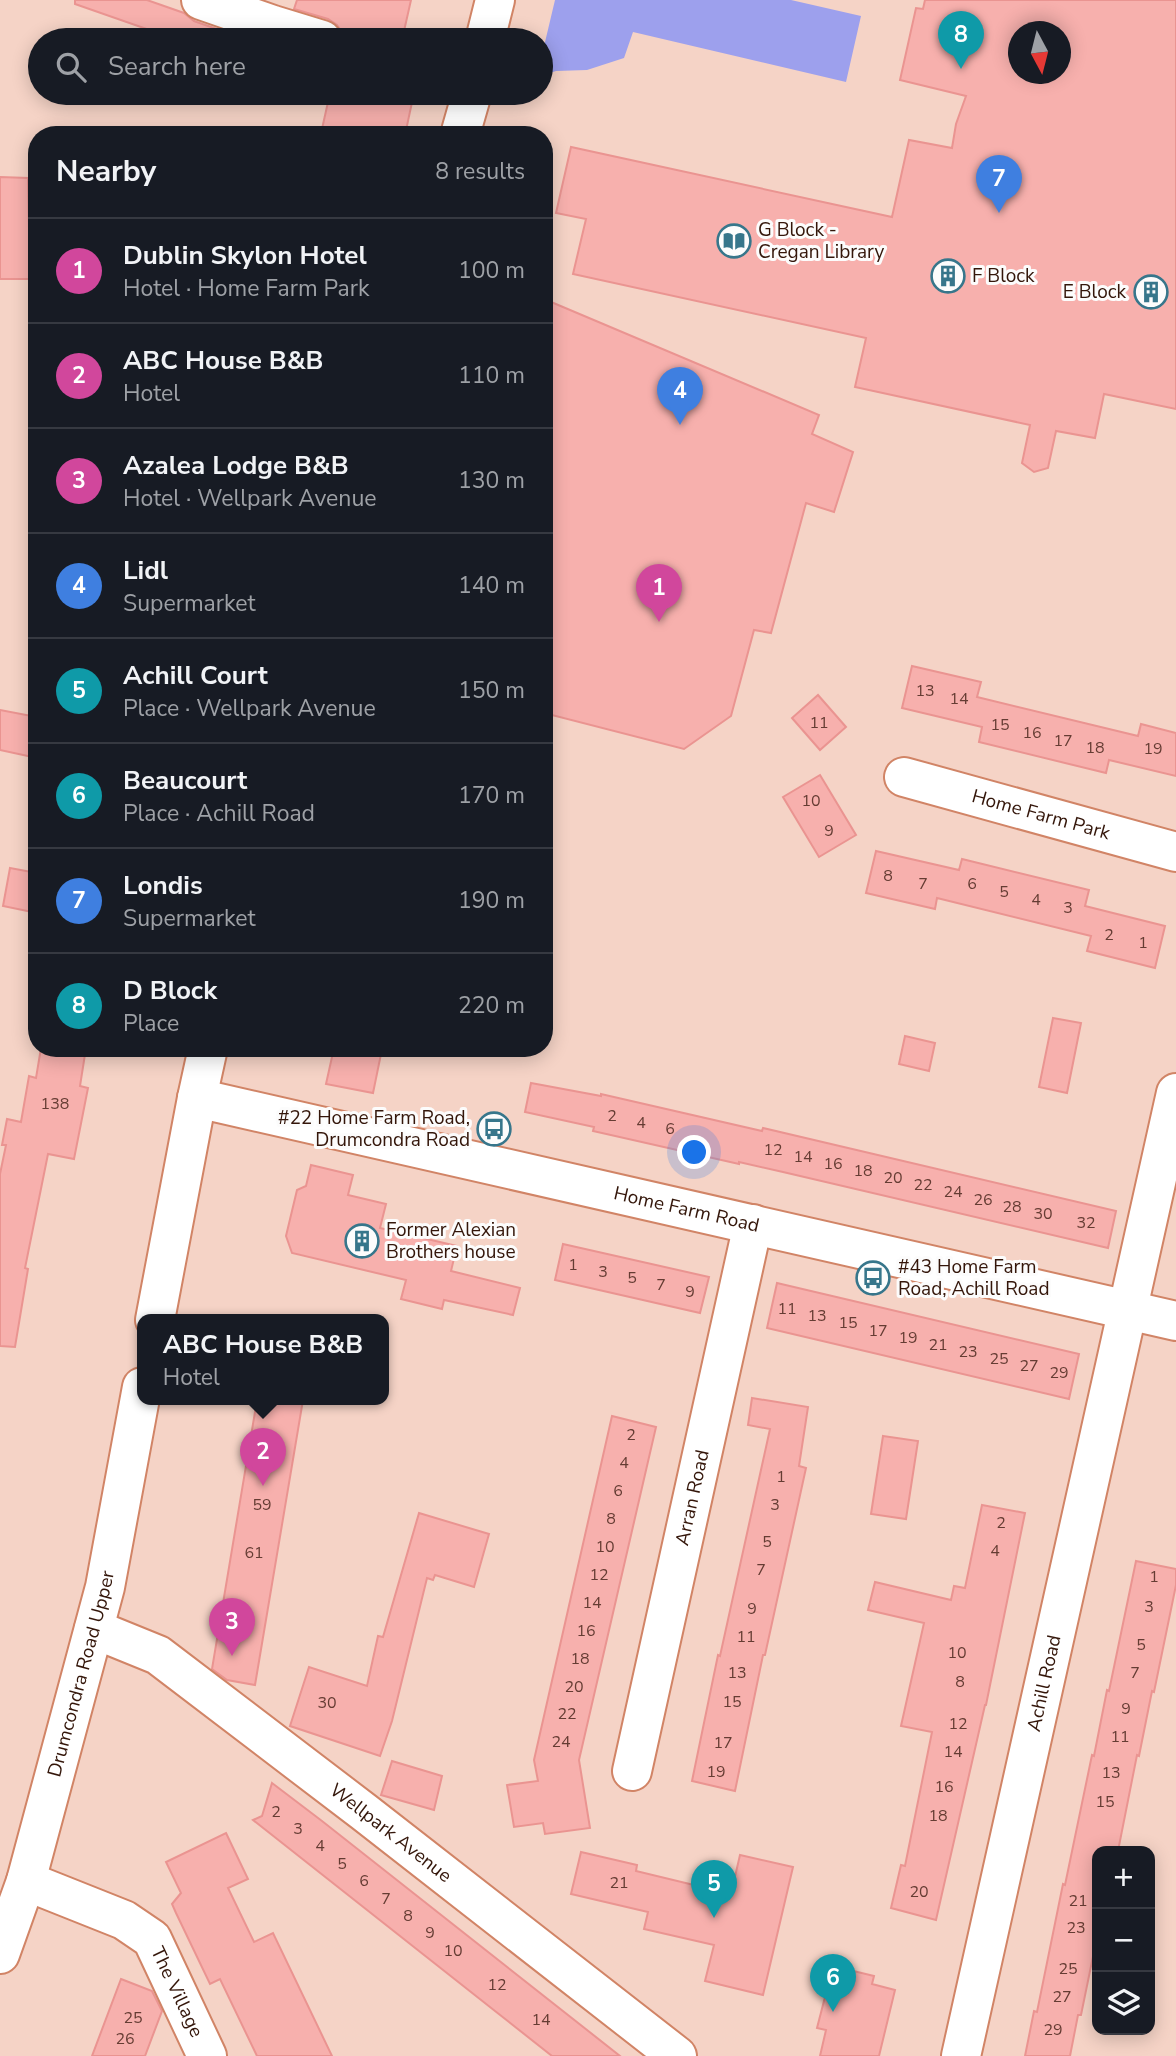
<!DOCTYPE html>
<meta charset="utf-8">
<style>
:root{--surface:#171b24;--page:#242831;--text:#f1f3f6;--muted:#9ea1a6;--line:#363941;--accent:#b45309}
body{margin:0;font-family:"Nunito Sans",sans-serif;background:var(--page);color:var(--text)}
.controls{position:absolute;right:21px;bottom:21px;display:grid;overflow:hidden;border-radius:14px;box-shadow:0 4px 18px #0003}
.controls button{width:63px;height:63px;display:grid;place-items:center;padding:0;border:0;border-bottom:2px solid var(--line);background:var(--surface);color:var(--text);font:35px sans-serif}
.compass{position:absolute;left:1008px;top:21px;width:63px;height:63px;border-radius:50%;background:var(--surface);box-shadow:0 4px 18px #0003;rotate:173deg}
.you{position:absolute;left:695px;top:1153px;width:24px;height:24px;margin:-18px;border:5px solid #fff;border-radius:50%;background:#1a73e8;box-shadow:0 0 0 10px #1a73e833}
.badge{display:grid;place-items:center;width:46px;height:46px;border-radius:50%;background:var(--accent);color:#fff;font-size:23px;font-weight:700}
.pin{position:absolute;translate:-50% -58px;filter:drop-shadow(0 2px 4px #0008)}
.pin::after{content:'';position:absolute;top:37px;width:24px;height:21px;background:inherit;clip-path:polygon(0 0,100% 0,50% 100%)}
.popup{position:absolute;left:137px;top:1314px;width:252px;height:91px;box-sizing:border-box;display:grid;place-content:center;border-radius:14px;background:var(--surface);filter:drop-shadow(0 2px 5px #0005);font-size:23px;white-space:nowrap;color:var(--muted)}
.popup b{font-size:26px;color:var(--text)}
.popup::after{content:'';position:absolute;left:50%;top:100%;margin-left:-14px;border:14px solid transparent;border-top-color:var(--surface)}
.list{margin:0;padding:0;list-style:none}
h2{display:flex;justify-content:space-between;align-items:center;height:91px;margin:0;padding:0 28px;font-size:30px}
h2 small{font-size:23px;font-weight:400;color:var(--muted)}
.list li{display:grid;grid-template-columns:46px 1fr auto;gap:21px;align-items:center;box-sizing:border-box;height:105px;padding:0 28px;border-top:2px solid var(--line)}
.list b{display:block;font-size:26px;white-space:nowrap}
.list p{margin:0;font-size:23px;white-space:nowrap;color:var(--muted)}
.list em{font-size:23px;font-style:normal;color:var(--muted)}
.icon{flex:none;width:38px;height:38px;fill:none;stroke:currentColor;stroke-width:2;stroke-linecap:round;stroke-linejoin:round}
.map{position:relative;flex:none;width:1176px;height:2056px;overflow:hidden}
.search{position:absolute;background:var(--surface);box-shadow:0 4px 18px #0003;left:28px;top:28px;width:525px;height:77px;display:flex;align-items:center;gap:18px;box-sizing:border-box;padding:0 24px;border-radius:38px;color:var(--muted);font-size:26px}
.panel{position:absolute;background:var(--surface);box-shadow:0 4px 18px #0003;left:28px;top:126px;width:525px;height:931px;border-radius:28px}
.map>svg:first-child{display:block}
</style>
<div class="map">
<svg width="1176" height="2056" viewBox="0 0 1176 2056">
<rect width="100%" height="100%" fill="#f5d3c6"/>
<polygon fill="#9da0ed" points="555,0 791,0 861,16 846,82 633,32 624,58 587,70 556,71 541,76 541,59"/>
<g fill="#f7b0ad" stroke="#ea9491" stroke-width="2" fill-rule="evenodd">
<polygon points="75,0 147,0 184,13 194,21 248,40 178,40 75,4"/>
<polygon points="297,0 411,0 402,40 343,40 343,34 337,25 328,19 294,9"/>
<path d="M925,0H1176V409L1104,394L1095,438L1056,431L1048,468L1034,472L1022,463L1030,425L855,387L866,338L573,274L586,219L556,213L571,147L892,217L909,140L952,148L956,124L966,96L900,80L916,8L923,9ZM1018,32H1060V74H1018Z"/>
<polygon points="330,93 414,93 405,135 352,135 322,129"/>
<polygon points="0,177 28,178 30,279 0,279"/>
<polygon points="544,299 819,415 812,434 853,452 834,512 806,503 771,633 754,630 731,716 684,749 544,713"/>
<polygon points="912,666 981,682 977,697 1138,736 1141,724 1176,733 1176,776 1109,760 1106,773 979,742 982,727 902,708"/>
<polygon points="818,695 846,727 820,750 792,718"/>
<polygon points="0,710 37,717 37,758 0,750"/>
<polygon points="820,775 856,835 819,857 783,797"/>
<polygon points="876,851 959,870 962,859 1089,890 1085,906 1165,926 1155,968 1087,951 1091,936 937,898 935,909 866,893"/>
<polygon points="10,868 37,873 37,913 3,906"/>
<polygon points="1053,1018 1081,1023 1067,1093 1039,1087"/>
<polygon points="905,1036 935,1043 929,1071 899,1064"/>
<polygon points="41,1048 86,1048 80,1086 88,1088 74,1159 48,1154 25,1268 28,1269 15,1347 0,1346 0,1174 6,1145 2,1145 7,1119 21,1122 29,1076 36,1078"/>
<polygon points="334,1048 356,1048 381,1054 373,1093 326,1084"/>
<polygon points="531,1083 601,1096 601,1094 762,1131 763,1128 1116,1211 1108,1248 783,1172 739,1162 739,1164 593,1131 594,1127 525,1112"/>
<polygon points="311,1165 353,1175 348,1195 386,1204 380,1228 457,1246 451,1271 520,1288 513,1315 444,1300 442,1309 401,1299 406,1280 292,1253 286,1236 297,1190 306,1186"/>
<polygon points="563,1244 709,1277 700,1313 555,1280"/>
<polygon points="777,1283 1079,1354 1069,1399 767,1328"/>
<polygon points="752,1398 808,1407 799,1466 806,1468 765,1655 763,1655 735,1791 692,1781 718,1655 720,1656 770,1429 748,1425"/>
<polygon points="257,1400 303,1400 255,1685 227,1680 212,1669"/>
<polygon points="612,1416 656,1427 579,1760 590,1828 545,1834 543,1823 514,1827 507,1785 538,1781 534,1760"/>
<polygon points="883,1436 918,1441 906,1519 871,1514"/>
<polygon points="982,1505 1025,1513 986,1705 985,1705 936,1920 891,1908 901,1865 905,1866 932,1732 901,1726 924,1623 868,1610 875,1582 951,1600 954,1586 965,1588"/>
<polygon points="419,1513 489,1534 474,1587 435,1575 433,1580 427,1578 392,1721 380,1756 290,1726 309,1667 367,1686 378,1636 383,1637"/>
<polygon points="1136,1561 1176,1569 1176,1585 1154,1692 1152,1691 1139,1756 1137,1755 1118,1851 1097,1851 1097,1937 1081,2015 1078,2015 1070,2056 1025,2056 1034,2011 1037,2012 1063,1884 1065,1885 1092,1755 1094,1756 1107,1690 1109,1691"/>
<polygon points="392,1761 442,1776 434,1810 381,1795"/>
<polygon points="272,1783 322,1821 620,2056 552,2056 495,2011 253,1820 262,1816"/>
<polygon points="226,1833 248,1879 228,1888 254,1942 273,1933 332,2056 257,2056 220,1979 210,1984 176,1913 172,1904 181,1893 166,1862"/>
<polygon points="581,1852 637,1865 636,1871 731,1894 740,1855 793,1867 763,1995 705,1981 714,1945 644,1929 648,1912 571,1894"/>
<polygon points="833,1966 874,1976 872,1984 895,1990 879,2056 820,2056 826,2030 817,2028"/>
<polygon points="121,1979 152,1991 162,2011 145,2056 92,2056"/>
</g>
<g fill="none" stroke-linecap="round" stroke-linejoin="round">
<defs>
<g id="street">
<polyline points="201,0 273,25 322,40"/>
<path id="s1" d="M904,777L1176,852"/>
<path id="s2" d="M94,1629L158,1655L364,1812L677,2056"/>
<path id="s3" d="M632,1771L753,1224"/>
<path id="s4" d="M26,1881L124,1920L152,1939L207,2056"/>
<path id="s5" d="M961,2056L1176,1093"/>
</g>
<g id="secondary">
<polyline points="485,40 495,0"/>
<polyline points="460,135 472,93"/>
<path id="s6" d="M197,1098L1176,1321"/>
<polyline points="155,1320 197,1098 208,1048"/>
<path id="s7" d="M0,1954L26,1881L105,1587L142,1387"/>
</g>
</defs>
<use href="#street" stroke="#d18466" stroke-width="42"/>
<use href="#secondary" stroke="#d18466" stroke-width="42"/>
<use href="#street" stroke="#fff" stroke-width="38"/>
<use href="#secondary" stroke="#fff" stroke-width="38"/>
</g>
<defs>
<symbol id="library-ring" viewBox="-11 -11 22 22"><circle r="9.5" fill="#fcfcfc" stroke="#37768b" stroke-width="1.5"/><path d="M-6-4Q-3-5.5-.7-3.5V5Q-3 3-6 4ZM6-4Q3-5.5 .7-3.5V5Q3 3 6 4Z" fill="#37768b"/></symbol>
<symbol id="building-ring" viewBox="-11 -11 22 22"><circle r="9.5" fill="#fcfcfc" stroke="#37768b" stroke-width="1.5"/><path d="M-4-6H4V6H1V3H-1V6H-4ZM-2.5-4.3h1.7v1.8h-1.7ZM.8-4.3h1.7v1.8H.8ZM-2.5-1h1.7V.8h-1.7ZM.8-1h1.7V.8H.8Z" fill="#37768b"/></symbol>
<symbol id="bus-ring" viewBox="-11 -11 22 22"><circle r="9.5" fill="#fcfcfc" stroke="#37768b" stroke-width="1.5"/><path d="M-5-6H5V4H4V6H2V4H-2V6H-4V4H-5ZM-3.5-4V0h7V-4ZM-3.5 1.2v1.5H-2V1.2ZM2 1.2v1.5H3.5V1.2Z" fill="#37768b"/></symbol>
</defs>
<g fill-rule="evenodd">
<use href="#library-ring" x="715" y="222" width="38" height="38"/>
<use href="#building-ring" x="929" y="257" width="38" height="38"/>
<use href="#building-ring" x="1132" y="273" width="38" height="38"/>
<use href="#bus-ring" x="475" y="1110" width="38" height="38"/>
<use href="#building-ring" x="343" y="1222" width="38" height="38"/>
<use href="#bus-ring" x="854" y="1259" width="38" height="38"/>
</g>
<g text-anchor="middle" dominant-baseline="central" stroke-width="6" stroke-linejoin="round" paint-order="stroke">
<g font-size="16" fill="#653c33">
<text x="925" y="691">13</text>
<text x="959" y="699">14</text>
<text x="819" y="723">11</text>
<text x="1000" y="725">15</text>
<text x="1032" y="733">16</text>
<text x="1063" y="741">17</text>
<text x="1095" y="748">18</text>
<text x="1153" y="749">19</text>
<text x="811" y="801">10</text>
<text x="829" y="831">9</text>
<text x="888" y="876">8</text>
<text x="923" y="884">7</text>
<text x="972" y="884">6</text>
<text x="1004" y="892">5</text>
<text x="1036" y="900">4</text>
<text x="1068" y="908">3</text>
<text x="1109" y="935">2</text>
<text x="1143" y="943">1</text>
<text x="55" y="1104">138</text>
<text x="612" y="1116">2</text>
<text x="641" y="1123">4</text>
<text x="670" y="1129">6</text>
<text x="773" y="1150">12</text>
<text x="803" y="1157">14</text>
<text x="833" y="1164">16</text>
<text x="863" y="1171">18</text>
<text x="893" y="1178">20</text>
<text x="923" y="1185">22</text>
<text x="953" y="1192">24</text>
<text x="983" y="1200">26</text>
<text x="1012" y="1207">28</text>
<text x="1043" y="1214">30</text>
<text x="1086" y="1223">32</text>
<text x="573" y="1265">1</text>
<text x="603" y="1272">3</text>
<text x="632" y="1278">5</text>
<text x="661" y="1285">7</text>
<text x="690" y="1292">9</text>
<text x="787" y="1309">11</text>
<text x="817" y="1316">13</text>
<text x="848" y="1323">15</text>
<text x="878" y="1331">17</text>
<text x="908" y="1338">19</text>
<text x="938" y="1345">21</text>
<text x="968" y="1352">23</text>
<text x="999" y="1359">25</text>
<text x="1029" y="1366">27</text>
<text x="1059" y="1373">29</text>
<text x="631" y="1435">2</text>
<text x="624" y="1463">4</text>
<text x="781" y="1477">1</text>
<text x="618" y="1491">6</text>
<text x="262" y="1505">59</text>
<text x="775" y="1505">3</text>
<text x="611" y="1519">8</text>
<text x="1001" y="1523">2</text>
<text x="767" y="1542">5</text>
<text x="605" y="1547">10</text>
<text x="995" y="1551">4</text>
<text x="254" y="1553">61</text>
<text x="761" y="1570">7</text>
<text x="599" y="1575">12</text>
<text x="1154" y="1577">1</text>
<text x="592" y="1603">14</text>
<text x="1149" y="1607">3</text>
<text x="752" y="1609">9</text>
<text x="586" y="1631">16</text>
<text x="746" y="1637">11</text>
<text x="1141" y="1645">5</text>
<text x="957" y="1653">10</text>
<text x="580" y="1659">18</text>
<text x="737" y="1673">13</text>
<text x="1135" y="1673">7</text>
<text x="960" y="1682">8</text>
<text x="574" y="1687">20</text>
<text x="732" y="1702">15</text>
<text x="327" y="1703">30</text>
<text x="1126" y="1709">9</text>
<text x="567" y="1714">22</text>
<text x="958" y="1724">12</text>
<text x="1120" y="1737">11</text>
<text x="561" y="1742">24</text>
<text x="723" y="1743">17</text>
<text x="953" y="1752">14</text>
<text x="716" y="1772">19</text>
<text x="1111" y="1773">13</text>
<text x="944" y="1787">16</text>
<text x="1105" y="1802">15</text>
<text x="276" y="1812">2</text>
<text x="938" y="1816">18</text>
<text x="298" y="1829">3</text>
<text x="320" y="1846">4</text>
<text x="342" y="1864">5</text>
<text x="364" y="1881">6</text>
<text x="619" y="1883">21</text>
<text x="919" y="1892">20</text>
<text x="386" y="1899">7</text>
<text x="1078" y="1901">21</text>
<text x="408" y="1916">8</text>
<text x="1076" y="1928">23</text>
<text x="430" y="1933">9</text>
<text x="453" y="1951">10</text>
<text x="1068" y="1969">25</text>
<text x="497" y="1985">12</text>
<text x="1062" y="1997">27</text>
<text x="133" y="2018">25</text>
<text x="541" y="2020">14</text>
<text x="1053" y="2030">29</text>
<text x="125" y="2039">26</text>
</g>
<g font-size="19" fill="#34160a" stroke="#fcfcfc" text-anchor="start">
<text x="758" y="230">G Block -<tspan x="758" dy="22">Cregan Library</tspan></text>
<text x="972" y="276">F Block</text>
<text x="1126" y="292" text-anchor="end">E Block</text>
<text x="470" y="1118" text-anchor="end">#22 Home Farm Road,<tspan x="470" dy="22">Drumcondra Road</tspan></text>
<text x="386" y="1230">Former Alexian<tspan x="386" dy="22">Brothers house</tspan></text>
<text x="898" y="1267">#43 Home Farm<tspan x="898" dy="22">Road, Achill Road</tspan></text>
</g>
<g font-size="19" fill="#34160a" stroke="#fcfcfc">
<text stroke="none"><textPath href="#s1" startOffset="142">Home Farm Park</textPath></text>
<text stroke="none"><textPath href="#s6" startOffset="502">Home Farm Road</textPath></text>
<text stroke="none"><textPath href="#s3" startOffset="280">Arran Road</textPath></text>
<text stroke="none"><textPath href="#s7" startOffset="292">Drumcondra Road Upper</textPath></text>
<text stroke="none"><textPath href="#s5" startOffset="382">Achill Road</textPath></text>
<text stroke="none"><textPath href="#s2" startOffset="362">Wellpark Avenue</textPath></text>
<text stroke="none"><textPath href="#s4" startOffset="198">The Village</textPath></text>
</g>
</g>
</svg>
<div class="controls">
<button>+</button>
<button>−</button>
<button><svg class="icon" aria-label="layers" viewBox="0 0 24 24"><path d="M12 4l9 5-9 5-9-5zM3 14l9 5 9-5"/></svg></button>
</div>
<svg class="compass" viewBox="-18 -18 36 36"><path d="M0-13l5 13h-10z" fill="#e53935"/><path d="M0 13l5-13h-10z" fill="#9ea1a6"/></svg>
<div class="you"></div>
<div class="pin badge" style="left:659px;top:622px;background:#d1479c">1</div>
<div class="pin badge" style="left:263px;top:1486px;background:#d1479c">2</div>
<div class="popup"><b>ABC House B&amp;B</b>Hotel</div>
<div class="pin badge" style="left:232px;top:1656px;background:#d1479c">3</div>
<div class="pin badge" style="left:680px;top:425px;background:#3f7fe0">4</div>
<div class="pin badge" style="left:714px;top:1918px;background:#0f9aa8">5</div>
<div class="pin badge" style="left:833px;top:2012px;background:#0f9aa8">6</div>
<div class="pin badge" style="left:999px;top:213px;background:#3f7fe0">7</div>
<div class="pin badge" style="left:961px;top:69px;background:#0f9aa8">8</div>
<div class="search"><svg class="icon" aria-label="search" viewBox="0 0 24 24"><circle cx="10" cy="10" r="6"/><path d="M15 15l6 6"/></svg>Search here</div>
<section class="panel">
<h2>Nearby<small>8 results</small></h2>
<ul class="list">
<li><span class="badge" style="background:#d1479c">1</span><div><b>Dublin Skylon Hotel</b><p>Hotel · Home Farm Park</p></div><em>100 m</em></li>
<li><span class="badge" style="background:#d1479c">2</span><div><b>ABC House B&amp;B</b><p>Hotel</p></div><em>110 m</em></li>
<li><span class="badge" style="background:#d1479c">3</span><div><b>Azalea Lodge B&amp;B</b><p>Hotel · Wellpark Avenue</p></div><em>130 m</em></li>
<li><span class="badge" style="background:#3f7fe0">4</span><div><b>Lidl</b><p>Supermarket</p></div><em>140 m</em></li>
<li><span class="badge" style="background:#0f9aa8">5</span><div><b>Achill Court</b><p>Place · Wellpark Avenue</p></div><em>150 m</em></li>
<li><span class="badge" style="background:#0f9aa8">6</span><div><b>Beaucourt</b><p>Place · Achill Road</p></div><em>170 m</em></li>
<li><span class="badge" style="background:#3f7fe0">7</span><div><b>Londis</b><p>Supermarket</p></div><em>190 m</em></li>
<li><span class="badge" style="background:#0f9aa8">8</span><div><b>D Block</b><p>Place</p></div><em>220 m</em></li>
</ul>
</section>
</div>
